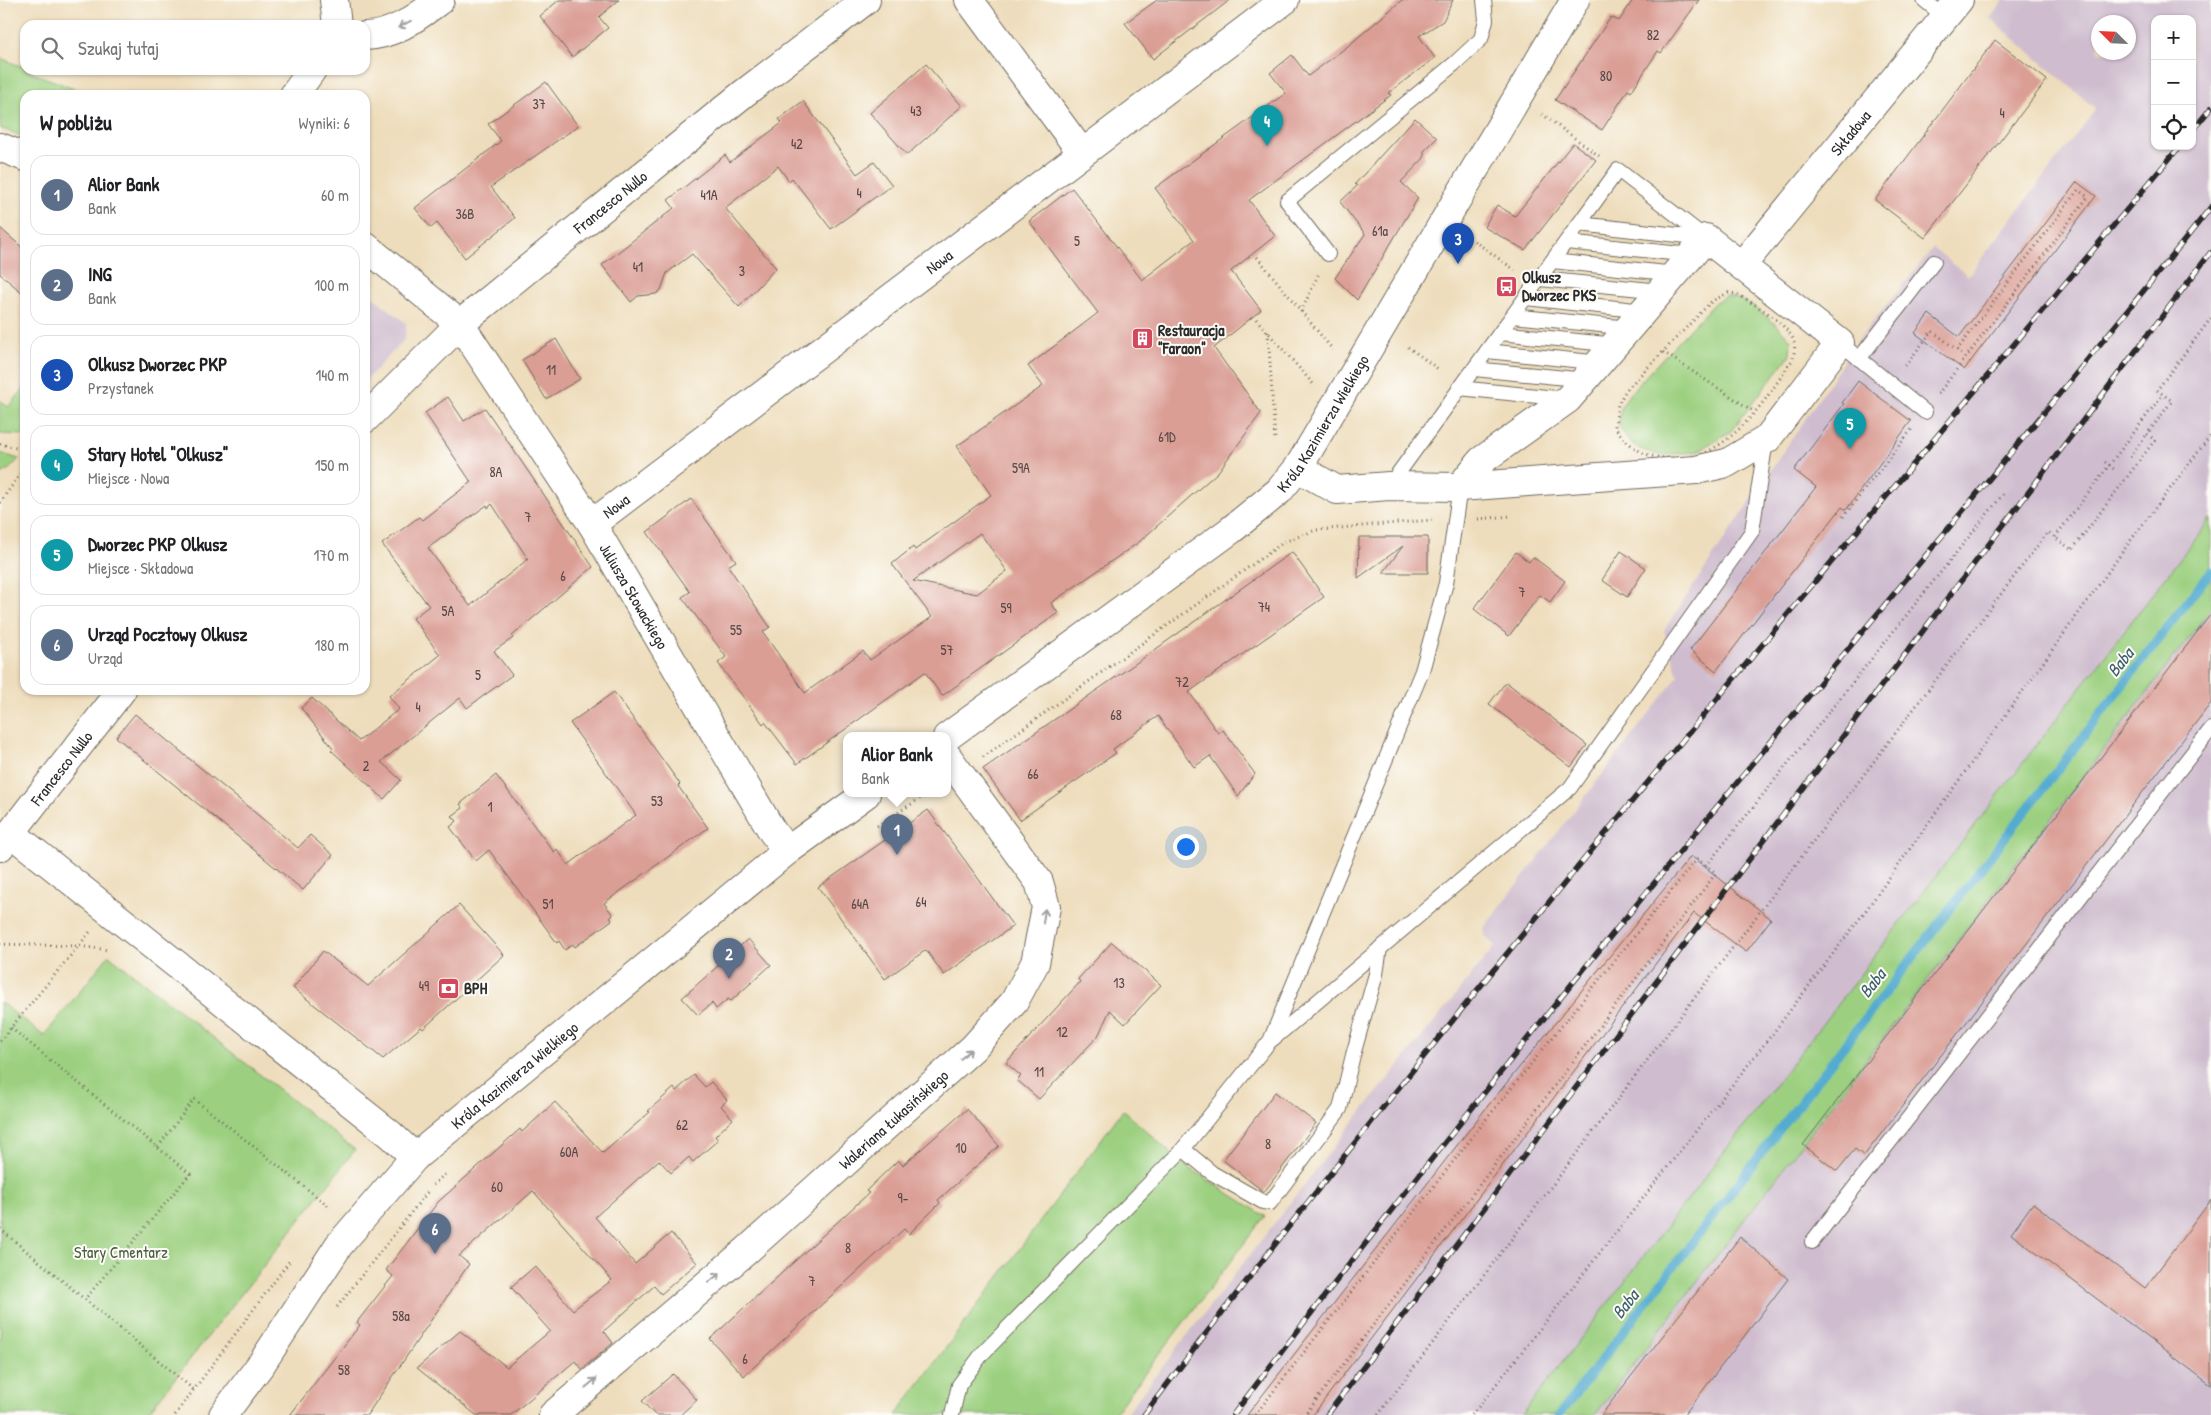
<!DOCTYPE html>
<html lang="pl">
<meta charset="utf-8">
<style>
:root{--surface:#fff;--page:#f2f2f2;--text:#202124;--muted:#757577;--line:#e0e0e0;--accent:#ea580c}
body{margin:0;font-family:"Patrick Hand",sans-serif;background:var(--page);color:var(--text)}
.controls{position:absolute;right:15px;top:15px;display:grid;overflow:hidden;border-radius:10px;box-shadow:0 1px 4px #0004}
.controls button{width:45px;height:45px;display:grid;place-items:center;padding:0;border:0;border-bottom:1px solid var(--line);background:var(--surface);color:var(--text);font:25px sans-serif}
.compass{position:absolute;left:2091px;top:15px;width:45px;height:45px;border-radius:50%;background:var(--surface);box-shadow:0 1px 4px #0004;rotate:294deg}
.you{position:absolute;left:1185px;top:846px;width:18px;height:18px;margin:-12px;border:4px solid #fff;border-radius:50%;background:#1a73e8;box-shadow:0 0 0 8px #1a73e833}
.badge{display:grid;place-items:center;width:32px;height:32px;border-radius:50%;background:var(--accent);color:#fff;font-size:16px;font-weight:700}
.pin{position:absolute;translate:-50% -41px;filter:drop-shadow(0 1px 2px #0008)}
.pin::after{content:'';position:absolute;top:26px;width:18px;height:15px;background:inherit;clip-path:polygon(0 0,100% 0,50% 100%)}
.popup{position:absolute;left:843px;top:732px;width:108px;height:65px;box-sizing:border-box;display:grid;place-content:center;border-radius:10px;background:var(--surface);filter:drop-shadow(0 1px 4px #0005);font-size:16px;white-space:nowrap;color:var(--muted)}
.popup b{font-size:19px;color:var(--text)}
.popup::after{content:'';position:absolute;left:50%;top:100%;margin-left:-10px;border:10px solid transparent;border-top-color:var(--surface)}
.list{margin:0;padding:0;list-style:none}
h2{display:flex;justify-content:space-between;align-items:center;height:65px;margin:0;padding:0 20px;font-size:21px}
h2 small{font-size:16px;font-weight:400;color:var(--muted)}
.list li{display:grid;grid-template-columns:32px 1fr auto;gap:15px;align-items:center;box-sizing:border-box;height:80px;margin:0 10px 10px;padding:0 10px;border:1px solid var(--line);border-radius:15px}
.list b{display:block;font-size:19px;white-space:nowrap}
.list p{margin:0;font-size:16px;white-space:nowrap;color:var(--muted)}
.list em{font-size:16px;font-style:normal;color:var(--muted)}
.icon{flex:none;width:28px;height:28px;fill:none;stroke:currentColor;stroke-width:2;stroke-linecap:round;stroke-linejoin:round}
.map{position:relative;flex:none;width:2211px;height:1415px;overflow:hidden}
.search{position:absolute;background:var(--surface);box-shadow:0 1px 4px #0004;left:20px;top:20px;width:350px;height:55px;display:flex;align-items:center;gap:12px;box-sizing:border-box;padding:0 18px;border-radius:15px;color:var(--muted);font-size:19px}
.panel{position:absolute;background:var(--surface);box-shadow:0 1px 4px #0004;left:20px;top:90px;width:350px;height:605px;border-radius:15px}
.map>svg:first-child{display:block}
</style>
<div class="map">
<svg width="2211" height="1415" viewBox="0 0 2211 1415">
<rect width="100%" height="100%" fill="#fdfcf7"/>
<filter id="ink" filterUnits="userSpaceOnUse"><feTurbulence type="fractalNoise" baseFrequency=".02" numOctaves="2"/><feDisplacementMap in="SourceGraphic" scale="10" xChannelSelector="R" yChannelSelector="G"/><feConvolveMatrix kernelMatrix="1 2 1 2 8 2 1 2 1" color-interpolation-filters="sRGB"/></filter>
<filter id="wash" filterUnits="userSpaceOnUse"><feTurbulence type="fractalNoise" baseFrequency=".0096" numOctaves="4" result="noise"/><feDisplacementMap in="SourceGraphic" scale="20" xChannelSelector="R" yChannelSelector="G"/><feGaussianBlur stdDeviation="1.12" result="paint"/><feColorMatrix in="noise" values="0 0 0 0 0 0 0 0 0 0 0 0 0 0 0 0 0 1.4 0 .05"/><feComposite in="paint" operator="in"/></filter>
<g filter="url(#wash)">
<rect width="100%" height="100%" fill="#eeddbc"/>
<g fill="#cfbdcf" fill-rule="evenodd">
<path d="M2004,0H2211V518L1522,1415H1125L1350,1126L1495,946L1485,936L1484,928L1678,676L1664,630L1858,340L1933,248L1968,276L2096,109L1990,18ZM2155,19H2192V146H2155ZM2098,22H2128V52H2098Z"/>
<polygon points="365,291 406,323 405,339 365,381"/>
<polygon points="2211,609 2211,1415 1595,1415"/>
</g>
<g fill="#9cd080" stroke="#647e56">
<polygon points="0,58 25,68 25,70 90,95 25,95 25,137 0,128"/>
<path d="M1726,296C1751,299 1774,322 1791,340L1790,355L1731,431L1696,452L1658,455L1640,449L1629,441L1619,427L1621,407L1630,393L1715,302Z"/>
<polygon points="25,388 25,435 0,434 0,400 8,407"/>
<path d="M0,453L19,459C13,465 8,472 0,474Z"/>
<polygon points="2211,518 2211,609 1595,1415 1522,1415"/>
<polygon points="109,955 355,1150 146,1415 0,1415 0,1002 44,1036"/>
<polygon points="1123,1110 1183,1164 1265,1216 1113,1415 896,1415"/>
</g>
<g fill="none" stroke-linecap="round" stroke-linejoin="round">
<polyline stroke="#52abd0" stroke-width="9" points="1559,1415 2211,571"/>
</g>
<g id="blocks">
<g fill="#da9e95" fill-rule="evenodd">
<polygon points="559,0 619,0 599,17 608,28 572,57 540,16"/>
<polygon points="1157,0 1230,0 1153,59 1125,23"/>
<path d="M1402,0H1453L1443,21L1419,36L1435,58L1388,93L1391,95L1249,200L1275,236L1231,271L1261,310L1214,348L1261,413L1218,472L1139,542L1051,603L1058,613L942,696L925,672L797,764L765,722L763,724L718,663L726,657L682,597L690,592L647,532L691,499L736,561L728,566L770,627L763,632L805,693L863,651L870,660L932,617L892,564L913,547L915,550L991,495L957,446L1043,386L1028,366L1098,313L1029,221L1072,188L1142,280L1194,240L1155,188L1286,93L1270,73L1292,55L1308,76L1348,46ZM980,533L1007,571L977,594L913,581Z"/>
<polygon points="1633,0 1699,0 1661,53 1658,51 1631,92 1628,90 1602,130 1555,100 1611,17 1619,21"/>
<polygon points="1995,40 2047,80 1925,238 1875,200"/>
<polygon points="926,64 962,106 907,155 870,113"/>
<polygon points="546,82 578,126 491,187 515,218 465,258 437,223 431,228 415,208 501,141 488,124"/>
<polygon points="803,101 857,174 874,162 892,185 831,229 792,178 789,181 778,166 725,208 776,268 739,307 692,254 667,273 661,290 656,294 638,296 631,302 602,265 674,208 668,200 725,155 730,162 782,123 779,119"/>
<polygon points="1415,118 1437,138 1424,151 1424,158 1401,182 1418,198 1357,300 1335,278 1365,234 1340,202 1357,186 1355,184"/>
<polygon points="1573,143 1596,160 1525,250 1484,227 1497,205 1515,216"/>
<polygon points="2077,182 2096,196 1964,370 1915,333 1929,314 1959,337"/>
<polygon points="0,228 25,250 25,295 0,274"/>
<polygon points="556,339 580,379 546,399 522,360"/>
<polygon points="1858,381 1911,421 1846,510 1842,507 1716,671 1690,650 1816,487 1794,470 1844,404 1842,403"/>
<path d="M448,397L464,421L485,408L593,567L512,636L513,638L494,651L512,675L467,708L460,698L381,762L401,780L384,799L331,750L333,748L301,708L312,698L359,741L399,709L389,696L440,655L413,618L429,606L382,544L419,517L422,520L471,482L425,413ZM492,504L528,559L470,606L428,548L487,505L488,508Z"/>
<polygon points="1359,537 1428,537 1428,573 1383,573 1403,546 1358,578"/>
<polygon points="1621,551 1646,568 1627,597 1602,580"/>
<polygon points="1292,552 1324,597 1189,692 1218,733 1223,730 1255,774 1238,796 1210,756 1194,767 1158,716 1113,749 1116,753 1020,820 983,769 1142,659"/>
<polygon points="1516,552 1529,562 1533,557 1565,581 1550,602 1540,595 1509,636 1474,609"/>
<polygon points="2211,614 2211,703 1864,1156 1855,1149 1837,1171 1803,1145"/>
<polygon points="1506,682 1587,745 1571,767 1489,704"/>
<polygon points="614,692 680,784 678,786 708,828 604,903 613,915 610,918 612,920 575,947 573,944 565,950 559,941 557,943 489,850 476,861 450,827 457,821 452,816 463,808 460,804 496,775 554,852 557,849 568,865 636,815 570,723"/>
<polygon points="135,714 298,848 310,835 333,855 303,890 116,737"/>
<polygon points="928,810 1013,926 944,975 926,950 885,979 818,887"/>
<polygon points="1691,856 1771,919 1746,952 1694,913 1313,1415 1247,1415 1483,1112"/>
<polygon points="459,905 504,955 423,1029 421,1027 383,1059 293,988 323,951 368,986"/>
<polygon points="748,939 771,965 731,1001 728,999 716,1009 712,1003 698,1015 682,998"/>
<polygon points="1112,942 1161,985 1125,1024 1110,1010 1098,1036 1039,1099 1017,1080 1021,1076 1006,1063 1080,982 1078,979"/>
<polygon points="694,1075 705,1087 711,1082 727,1100 721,1106 733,1119 715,1136 718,1140 693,1162 689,1157 671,1173 659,1160 595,1217 635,1264 671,1233 697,1263 661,1294 654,1286 604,1331 613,1343 582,1369 575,1361 511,1415 476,1415 417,1368 460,1331 507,1367 550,1331 511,1287 535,1266 573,1310 612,1280 533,1191 459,1256 469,1264 367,1415 290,1415 360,1325 357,1322 393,1276 386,1270 438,1202 520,1129 522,1132 555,1102 603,1153 650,1112 648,1111 674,1088 676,1091"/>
<polygon points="1275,1092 1316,1123 1264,1192 1223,1160"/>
<polygon points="967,1109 999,1146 938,1200 940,1203 909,1234 904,1229 744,1376 710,1339 869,1193 866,1191 898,1160 903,1165"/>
<polygon points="2211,1200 2211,1385 2011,1234 2033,1203 2145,1288"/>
<polygon points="1740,1237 1788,1279 1684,1415 1601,1415"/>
<polygon points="673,1374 697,1400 680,1415 655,1415 642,1401"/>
</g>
</g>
</g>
<g filter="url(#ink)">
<use href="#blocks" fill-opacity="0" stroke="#6f695e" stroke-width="1"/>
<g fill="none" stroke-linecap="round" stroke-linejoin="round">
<defs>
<g id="service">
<polyline points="1924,0 1945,17"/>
<polyline points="1579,224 1705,238"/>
<polyline points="1566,242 1691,255"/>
<polyline points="1328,254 1287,201 1454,64 1481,39 1486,20 1484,0"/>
<polyline points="1552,261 1676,274"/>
<polyline points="1540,279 1661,291"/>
<polyline points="1526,298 1644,311"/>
<polyline points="1513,316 1629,328"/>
<polyline points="1500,333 1616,345"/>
<polyline points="1840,343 1925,412"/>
<polyline points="1487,351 1601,363"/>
<polyline points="1859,359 1934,262"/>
<polyline points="1474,369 1586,380"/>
<polyline points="1459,388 1566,399"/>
<polyline points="1389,486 1618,170 1706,238"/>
<polyline points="1273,1039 1570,788 1752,531 1766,440"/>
<polyline points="1183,1149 1212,1173 1263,1202 1270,1203 1340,1109 1353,1055 1376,974 1380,948"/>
<polyline points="1812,1242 2211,729"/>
<polyline points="952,1415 959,1385 982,1354 1183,1149 1270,1041 1422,671 1446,583 1460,487"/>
</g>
<g id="minor">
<polyline points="334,0 337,25"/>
<polyline points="969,0 1082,153"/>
<path d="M365,36C395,35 417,17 440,0"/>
<polyline points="294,95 312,70"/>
<polyline points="0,147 25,157"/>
<path id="s1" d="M365,246L460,324L592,524L772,831L787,851"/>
<path id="s2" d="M1742,265L1959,0"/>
<path id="s3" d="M365,419L460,324L743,94L866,0"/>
<polyline points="1298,468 1337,490 1389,486 1460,487 1696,470 1727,463 1767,439 1840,343 1706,238 1568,399 1481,461 1460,487"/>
<path id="s4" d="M592,524L1285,0"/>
<polyline points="11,833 390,1134 415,1157"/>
<path id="s5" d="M0,847L122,690"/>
<path id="s6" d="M553,1415L745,1252L973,1048L1014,1002L1035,963L1046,907L1039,882L947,756"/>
</g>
<g id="tertiary">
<path id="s7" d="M947,737L1231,530L1279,491L1298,468L1575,0"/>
<path id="s8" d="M223,1415L262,1363L339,1245L415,1157L787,851L866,794"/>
</g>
</defs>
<use href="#service" stroke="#6f695e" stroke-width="16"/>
<use href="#minor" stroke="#6f695e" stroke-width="30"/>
<use href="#tertiary" stroke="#6f695e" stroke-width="30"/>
<g stroke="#6f695e" stroke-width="3" stroke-dasharray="1 4" stroke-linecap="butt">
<polyline points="1542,114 1599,156"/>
<polyline points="1474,241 1515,270"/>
<polyline points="1257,257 1333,350"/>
<path d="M1728,293L1737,294C1754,304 1784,321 1793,339C1796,345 1794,353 1793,359C1769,395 1742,438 1700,455C1692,458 1678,458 1669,458C1644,458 1629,447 1615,427L1618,404L1626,390L1712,301Z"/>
<polyline points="1301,312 1319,273"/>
<polyline points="1256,319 1314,385"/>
<polyline points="1268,332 1275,440"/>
<polyline points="1408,347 1438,369"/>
<polyline points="1663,352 1753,411"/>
<polyline points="1905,366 1932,331 1961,353"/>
<polyline points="1938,394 2088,197 2078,190 1957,350"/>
<polyline points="0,444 25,450"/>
<polyline points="2130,457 2147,434"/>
<polyline points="2105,462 2114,469"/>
<polyline points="0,503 25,467"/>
<polyline points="1843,517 1912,429"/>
<polyline points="1478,519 1512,516"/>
<polyline points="2055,537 2163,394"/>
<polyline points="983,757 1284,542 1316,530 1432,520"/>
<polyline points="877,826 927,794"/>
<polyline points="1706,866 2004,493"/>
<polyline points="0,944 78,946 109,950"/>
<polyline points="11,1028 190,1174 85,1299"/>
<polyline points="0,1041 90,932"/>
<polyline points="158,1147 194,1099 331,1208"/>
<polyline points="433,1185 447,1172"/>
<polyline points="0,1229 194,1390"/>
<polyline points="337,1307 429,1190"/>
<polyline points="175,1415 291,1259"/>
<polyline points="1255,1415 1488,1117 1697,859 1716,873 1305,1415"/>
<polyline points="1378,1415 2048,532 2072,550 2155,440 2147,434 2172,401 2157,390 2211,318"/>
<polyline points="1472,1415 1770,1037 1864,913 2131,540 2211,435"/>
</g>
<use href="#service" stroke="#fff" stroke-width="14"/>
<use href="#minor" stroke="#fff" stroke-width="28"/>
<use href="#tertiary" stroke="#fff" stroke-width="28"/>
<defs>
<g id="rail">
<polyline points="2192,131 2211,108"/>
<path d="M1144,1415C1472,980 1831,565 2180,146"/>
<path d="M1233,1415C1372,1233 1514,1053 1660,876C1843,653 2031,433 2211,207"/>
<polyline points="1327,1415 2211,252"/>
</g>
</defs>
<use href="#rail" stroke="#2b2b2b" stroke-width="5.5"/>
<use href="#rail" stroke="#fdfcf7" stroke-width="4" stroke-dasharray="11" stroke-linecap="butt"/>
</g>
<defs><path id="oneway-shaft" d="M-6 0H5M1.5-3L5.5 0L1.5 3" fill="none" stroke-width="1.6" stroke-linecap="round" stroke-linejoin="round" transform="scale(1.25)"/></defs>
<g stroke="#a0a0a0">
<use href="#oneway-shaft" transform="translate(405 24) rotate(152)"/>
<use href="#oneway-shaft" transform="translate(1044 916) rotate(-82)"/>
<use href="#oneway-shaft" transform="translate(966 1054) rotate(-42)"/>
<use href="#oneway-shaft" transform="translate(714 1278) rotate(-40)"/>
<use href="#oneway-shaft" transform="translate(591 1383) rotate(-40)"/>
</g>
</g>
<defs>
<symbol id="bus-square" viewBox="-11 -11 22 22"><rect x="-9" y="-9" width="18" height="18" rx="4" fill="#d1495b" stroke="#fdfcf7"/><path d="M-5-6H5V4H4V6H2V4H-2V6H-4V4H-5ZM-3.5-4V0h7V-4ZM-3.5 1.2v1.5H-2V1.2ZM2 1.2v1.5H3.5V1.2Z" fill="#fff"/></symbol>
<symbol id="building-square" viewBox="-11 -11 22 22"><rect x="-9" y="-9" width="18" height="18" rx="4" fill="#d1495b" stroke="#fdfcf7"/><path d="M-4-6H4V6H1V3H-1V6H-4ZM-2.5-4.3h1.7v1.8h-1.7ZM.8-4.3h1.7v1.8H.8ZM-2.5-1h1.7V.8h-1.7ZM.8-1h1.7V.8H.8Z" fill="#fff"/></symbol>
<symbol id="bank-square" viewBox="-11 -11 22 22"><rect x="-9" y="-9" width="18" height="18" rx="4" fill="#d1495b" stroke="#fdfcf7"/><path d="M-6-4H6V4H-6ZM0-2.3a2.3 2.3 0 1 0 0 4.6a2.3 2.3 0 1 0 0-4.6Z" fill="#fff"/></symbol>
</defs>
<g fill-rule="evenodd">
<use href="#bus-square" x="1494" y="274" width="25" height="25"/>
<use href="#building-square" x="1130" y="326" width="25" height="25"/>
<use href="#bank-square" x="436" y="976" width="25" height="25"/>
</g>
<g text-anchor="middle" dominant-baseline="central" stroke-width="4" stroke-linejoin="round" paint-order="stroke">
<g font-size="14" fill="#574846">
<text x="1653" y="34">82</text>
<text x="1606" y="75">80</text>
<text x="539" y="103">37</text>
<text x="916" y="110">43</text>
<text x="2002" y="112">4</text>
<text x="797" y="143">42</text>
<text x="859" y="192">4</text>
<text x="709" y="194">41A</text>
<text x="465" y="213">36B</text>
<text x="1380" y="230">61a</text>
<text x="1077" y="240">5</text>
<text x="638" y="266">41</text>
<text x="742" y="270">3</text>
<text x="551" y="369">11</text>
<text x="1167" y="436">61D</text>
<text x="1021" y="467">59A</text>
<text x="496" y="471">8A</text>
<text x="528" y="516">7</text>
<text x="563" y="575">6</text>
<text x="1522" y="591">7</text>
<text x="1264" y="606">74</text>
<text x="1006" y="607">59</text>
<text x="448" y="610">5A</text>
<text x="736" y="629">55</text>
<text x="947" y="649">57</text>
<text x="478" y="674">5</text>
<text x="1182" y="681">72</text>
<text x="418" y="706">4</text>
<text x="1116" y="714">68</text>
<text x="366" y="765">2</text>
<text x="1033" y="773">66</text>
<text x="657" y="800">53</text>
<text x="490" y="806">1</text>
<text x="921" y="901">64</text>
<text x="548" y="903">51</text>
<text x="860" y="903">64A</text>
<text x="1119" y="982">13</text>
<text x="424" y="985">49</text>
<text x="1062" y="1031">12</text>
<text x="1039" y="1071">11</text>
<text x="682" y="1124">62</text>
<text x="1268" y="1143">8</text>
<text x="961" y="1147">10</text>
<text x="569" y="1151">60A</text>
<text x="497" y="1186">60</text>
<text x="903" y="1197">9-</text>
<text x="848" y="1247">8</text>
<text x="812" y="1280">7</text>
<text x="401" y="1315">58a</text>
<text x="745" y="1358">6</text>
<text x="344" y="1369">58</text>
</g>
<g font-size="16" fill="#2b2b2b" stroke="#fdfcf7">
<text stroke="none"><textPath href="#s2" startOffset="171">Składowa</textPath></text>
<text stroke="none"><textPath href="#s3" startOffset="328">Francesco Nullo</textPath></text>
<text stroke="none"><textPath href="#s4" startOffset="435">Nowa</textPath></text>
<text stroke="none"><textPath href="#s7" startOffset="494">Króla Kazimierza Wielkiego</textPath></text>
<text stroke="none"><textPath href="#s4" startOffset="30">Nowa</textPath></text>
<text stroke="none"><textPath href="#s1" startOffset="446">Juliusza Słowackiego</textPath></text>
<text stroke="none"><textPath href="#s5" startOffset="100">Francesco Nullo</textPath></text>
<text stroke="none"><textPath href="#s8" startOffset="451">Króla Kazimierza Wielkiego</textPath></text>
<text stroke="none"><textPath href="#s6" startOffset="451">Waleriana Łukasińskiego</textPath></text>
</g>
<g font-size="16" font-weight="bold" fill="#2b2b2b" stroke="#fdfcf7" text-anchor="start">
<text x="1522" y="277">Olkusz<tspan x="1522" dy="18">Dworzec PKS</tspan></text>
<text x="1158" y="330">Restauracja<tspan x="1158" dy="18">"Faraon"</tspan></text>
<text x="464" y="988">BPH</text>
</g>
<g font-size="16" fill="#4d5d44" stroke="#fdfcf7">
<text x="121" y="1252">Stary Cmentarz</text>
</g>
<g font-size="18" font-style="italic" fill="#3b5e6d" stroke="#fdfcf7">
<text transform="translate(2120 662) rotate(-52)">Baba</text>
<text transform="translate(1872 983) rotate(-52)">Baba</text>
<text transform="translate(1625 1304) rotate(-52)">Baba</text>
</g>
</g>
</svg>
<div class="controls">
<button>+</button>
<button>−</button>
<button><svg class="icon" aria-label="locate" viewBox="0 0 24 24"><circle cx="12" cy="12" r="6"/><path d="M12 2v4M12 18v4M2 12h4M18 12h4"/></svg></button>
</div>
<svg class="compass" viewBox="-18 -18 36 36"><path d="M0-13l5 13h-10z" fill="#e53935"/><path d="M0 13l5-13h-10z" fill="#757577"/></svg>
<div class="you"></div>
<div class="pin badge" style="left:897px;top:855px;background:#5c6f8a">1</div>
<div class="popup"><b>Alior Bank</b>Bank</div>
<div class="pin badge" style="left:729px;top:979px;background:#5c6f8a">2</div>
<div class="pin badge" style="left:1458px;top:264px;background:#1a4fb4">3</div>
<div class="pin badge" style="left:1267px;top:146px;background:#0f9aa8">4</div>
<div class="pin badge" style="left:1850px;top:449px;background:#0f9aa8">5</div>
<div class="pin badge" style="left:435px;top:1254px;background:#5c6f8a">6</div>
<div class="search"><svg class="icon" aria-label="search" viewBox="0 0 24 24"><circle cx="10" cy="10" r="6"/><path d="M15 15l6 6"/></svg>Szukaj tutaj</div>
<section class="panel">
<h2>W pobliżu<small>Wyniki: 6</small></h2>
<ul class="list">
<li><span class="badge" style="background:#5c6f8a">1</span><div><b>Alior Bank</b><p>Bank</p></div><em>60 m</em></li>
<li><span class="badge" style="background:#5c6f8a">2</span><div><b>ING</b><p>Bank</p></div><em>100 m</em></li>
<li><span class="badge" style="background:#1a4fb4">3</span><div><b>Olkusz Dworzec PKP</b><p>Przystanek</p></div><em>140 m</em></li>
<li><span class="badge" style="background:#0f9aa8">4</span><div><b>Stary Hotel &quot;Olkusz&quot;</b><p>Miejsce · Nowa</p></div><em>150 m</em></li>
<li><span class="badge" style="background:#0f9aa8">5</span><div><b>Dworzec PKP Olkusz</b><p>Miejsce · Składowa</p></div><em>170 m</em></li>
<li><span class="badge" style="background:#5c6f8a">6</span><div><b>Urząd Pocztowy Olkusz</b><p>Urząd</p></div><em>180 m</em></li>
</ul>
</section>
</div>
